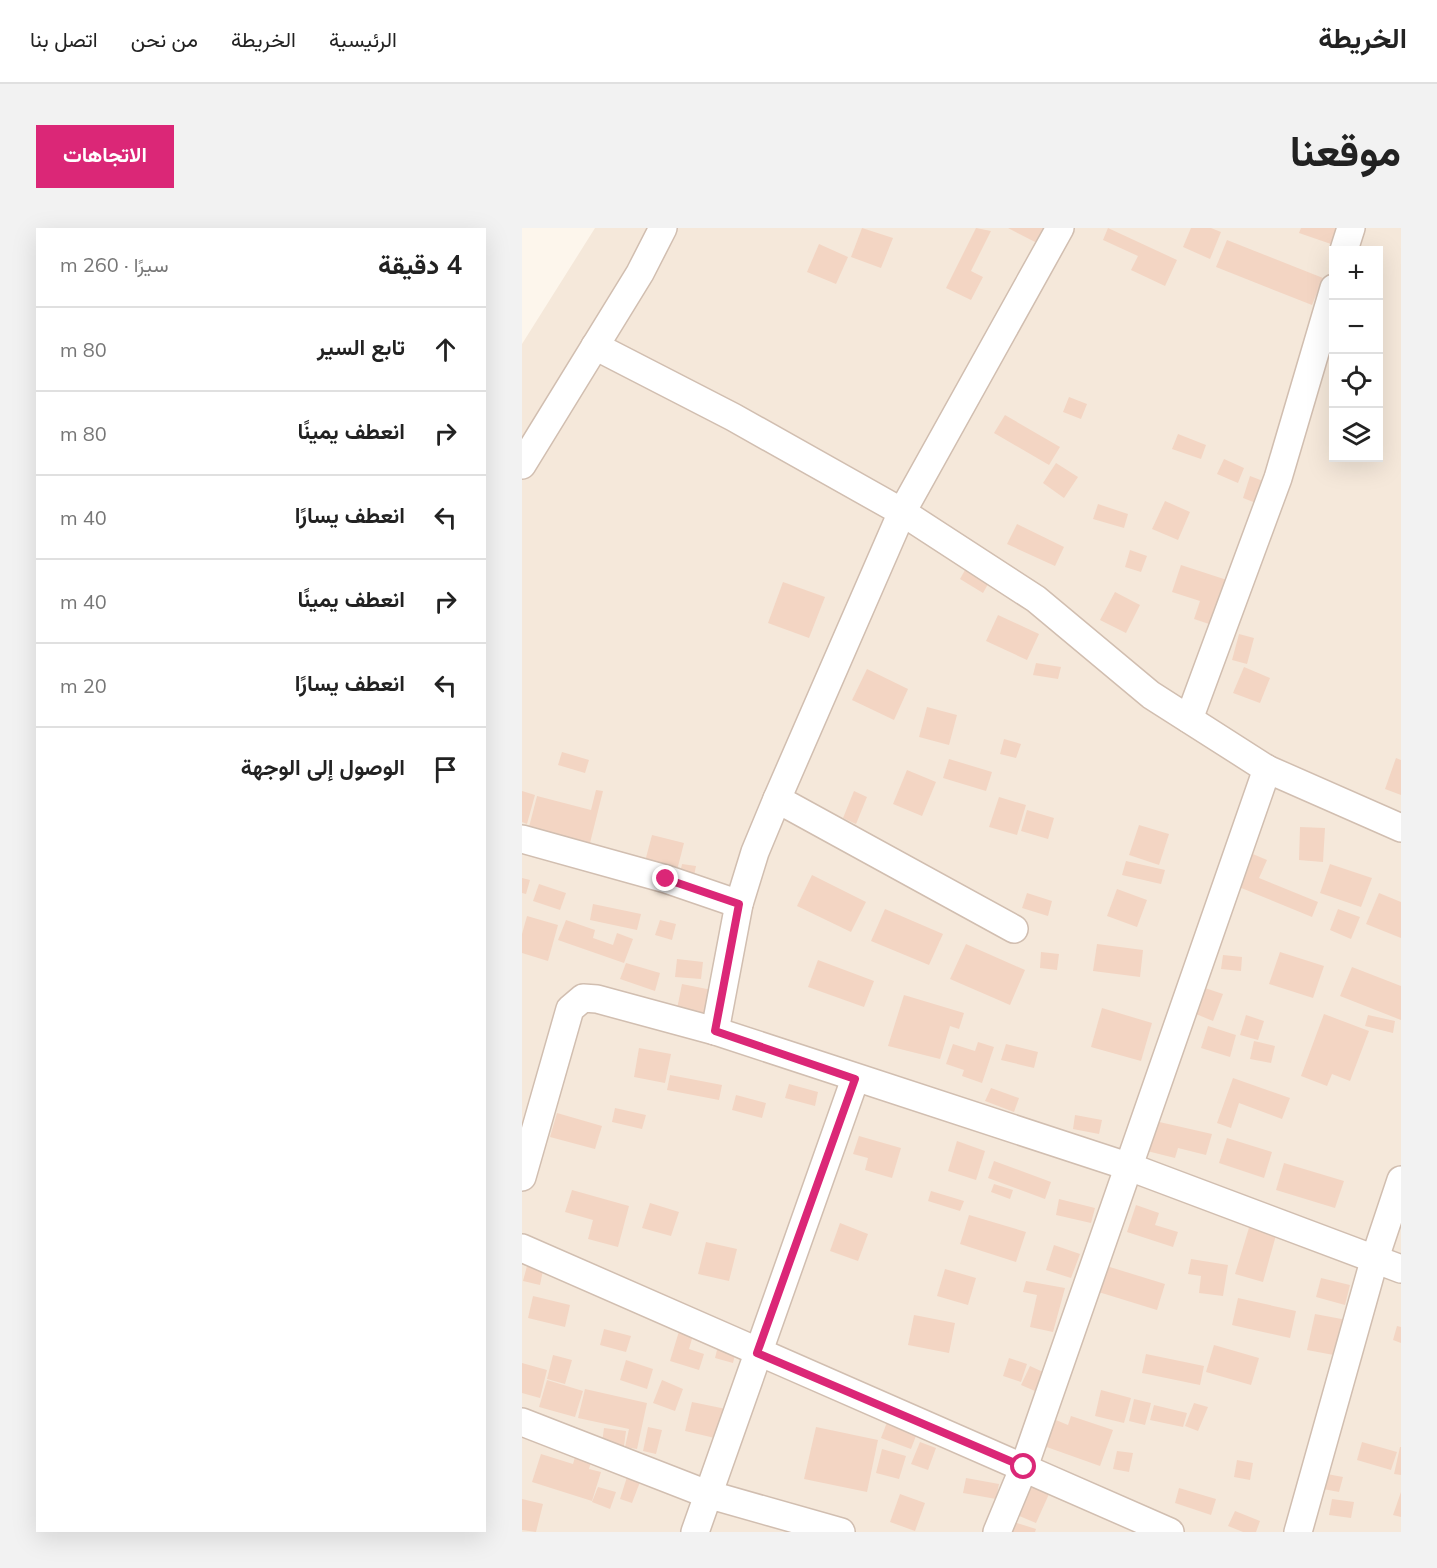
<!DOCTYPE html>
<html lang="ar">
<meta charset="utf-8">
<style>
:root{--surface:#fff;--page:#f2f2f2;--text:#222;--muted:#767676;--line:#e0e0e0;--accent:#db2777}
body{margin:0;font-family:Mulish,Vazirmatn,sans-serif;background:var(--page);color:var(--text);direction:rtl}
.controls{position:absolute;right:18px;top:18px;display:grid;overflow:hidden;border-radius:0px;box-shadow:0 6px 24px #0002}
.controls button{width:54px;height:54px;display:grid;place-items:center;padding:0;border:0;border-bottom:2px solid var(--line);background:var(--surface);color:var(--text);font:30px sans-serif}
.stop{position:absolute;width:18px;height:18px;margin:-14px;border:4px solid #db2777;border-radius:50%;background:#fff}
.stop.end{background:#db2777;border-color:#fff;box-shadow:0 2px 6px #0008}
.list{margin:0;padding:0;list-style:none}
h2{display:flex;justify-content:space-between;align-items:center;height:78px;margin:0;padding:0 24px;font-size:26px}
h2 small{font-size:20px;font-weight:400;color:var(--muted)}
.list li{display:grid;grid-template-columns:39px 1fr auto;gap:18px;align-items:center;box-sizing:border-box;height:84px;padding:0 24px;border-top:2px solid var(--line)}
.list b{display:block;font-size:22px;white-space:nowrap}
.list em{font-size:20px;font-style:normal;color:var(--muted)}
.icon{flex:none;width:33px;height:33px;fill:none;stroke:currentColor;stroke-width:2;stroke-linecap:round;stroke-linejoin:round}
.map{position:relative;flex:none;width:879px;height:1304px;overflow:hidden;direction:ltr;border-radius:0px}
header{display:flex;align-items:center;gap:36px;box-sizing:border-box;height:84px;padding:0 30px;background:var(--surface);border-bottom:2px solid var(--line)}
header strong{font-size:28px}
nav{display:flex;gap:33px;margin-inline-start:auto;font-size:21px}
.intro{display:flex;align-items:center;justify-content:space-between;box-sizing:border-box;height:144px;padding:0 36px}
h1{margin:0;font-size:42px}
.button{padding:15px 27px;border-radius:0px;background:var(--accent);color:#fff;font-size:21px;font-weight:700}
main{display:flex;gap:36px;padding:0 36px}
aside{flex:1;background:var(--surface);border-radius:0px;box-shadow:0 6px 24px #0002}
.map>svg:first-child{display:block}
</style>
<header>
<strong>الخريطة</strong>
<nav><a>الرئيسية</a><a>الخريطة</a><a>من نحن</a><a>اتصل بنا</a></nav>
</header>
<div class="intro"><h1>موقعنا</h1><a class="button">الاتجاهات</a></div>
<main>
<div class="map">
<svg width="879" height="1304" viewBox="0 0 879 1304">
<rect width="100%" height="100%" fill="#fdf6ec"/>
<path fill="#f5e8da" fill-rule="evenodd" d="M73,0H879V1304H0V116ZM812,22H856V230H812Z"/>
<g fill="#f3d5c3">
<polygon points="340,0 371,10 359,40 329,29"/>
<polygon points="454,0 469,3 449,43 461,49 449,72 424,60"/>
<polygon points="486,0 524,0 517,16"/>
<polygon points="586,0 655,32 643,58 609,42 616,28 581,12"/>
<polygon points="669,0 689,0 699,4 688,31 661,19"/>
<polygon points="779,0 815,0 809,16 777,5"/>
<polygon points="705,12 801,50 790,77 694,39"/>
<polygon points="297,16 326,29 314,56 285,44"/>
<polygon points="547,169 565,176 559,191 541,184"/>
<polygon points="483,187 538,219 527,237 472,205"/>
<polygon points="656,206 684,217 679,231 650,221"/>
<polygon points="702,231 722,240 716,255 695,246"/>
<polygon points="534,235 556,249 542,270 521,255"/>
<polygon points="728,248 741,253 734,275 721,270"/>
<polygon points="643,273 668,284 656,312 630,301"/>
<polygon points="576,276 606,286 602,300 571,291"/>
<polygon points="495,296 542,319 533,338 485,316"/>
<polygon points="608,322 625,328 619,344 603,339"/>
<polygon points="447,335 470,349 461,365 438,351"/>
<polygon points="659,337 708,353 693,398 672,391 678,373 650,364"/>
<polygon points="261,354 303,369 287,410 246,395"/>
<polygon points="593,364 618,377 604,405 578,392"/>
<polygon points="476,387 517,406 505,432 464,413"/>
<polygon points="717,406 732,410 725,436 710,432"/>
<polygon points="514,435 539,439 536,451 511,447"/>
<polygon points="722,439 748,450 738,475 711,465"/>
<polygon points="345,441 386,461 372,492 330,472"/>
<polygon points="405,479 435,487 427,517 397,509"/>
<polygon points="482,511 499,516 494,530 478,526"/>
<polygon points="40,524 67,532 63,545 36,537"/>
<polygon points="874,530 879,532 879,567 863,561"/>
<polygon points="427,531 470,544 464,563 421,550"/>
<polygon points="385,542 414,554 400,588 371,576"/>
<polygon points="74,562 81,563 68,615 7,599 15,568 69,582"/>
<polygon points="0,563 13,567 5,596 0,594"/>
<polygon points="332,563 345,569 334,596 321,590"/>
<polygon points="477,569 504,577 495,607 467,599"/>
<polygon points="505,582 532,590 526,611 499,603"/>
<polygon points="617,597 647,606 637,637 607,627"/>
<polygon points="778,599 803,600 801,634 777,632"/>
<polygon points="130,607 162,615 153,650 121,641"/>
<polygon points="726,624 745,632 737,650 796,674 790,689 712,657"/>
<polygon points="604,633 643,642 639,656 600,647"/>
<polygon points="160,636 174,638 171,653 157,651"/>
<polygon points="808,636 850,650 839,679 798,665"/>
<polygon points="290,647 344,674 329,704 275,678"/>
<polygon points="0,650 8,652 4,666 0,665"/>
<polygon points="17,656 44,665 38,682 11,673"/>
<polygon points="595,661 625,672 615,699 585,688"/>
<polygon points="505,665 530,673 526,688 500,680"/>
<polygon points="857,665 879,674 879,710 844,696"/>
<polygon points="71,676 119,686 115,702 68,692"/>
<polygon points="363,681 421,706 407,737 349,713"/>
<polygon points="816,681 838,689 829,711 808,702"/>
<polygon points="5,688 36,697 26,733 0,725 0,706"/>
<polygon points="44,692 73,702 71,710 91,717 95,705 111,711 102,735 36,712"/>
<polygon points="138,692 154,696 150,712 133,707"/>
<polygon points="444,716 503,742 488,777 428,751"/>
<polygon points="575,716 621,722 618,749 571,743"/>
<polygon points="519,724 537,726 535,742 518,740"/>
<polygon points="758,724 802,738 791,770 747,756"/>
<polygon points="701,727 720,729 719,743 699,741"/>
<polygon points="155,731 181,734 179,751 153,749"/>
<polygon points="296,732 352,753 342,779 286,759"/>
<polygon points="104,735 138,745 133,763 98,751"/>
<polygon points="830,739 879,758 879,792 818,768"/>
<polygon points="160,756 190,762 184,791 154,786"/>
<polygon points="683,760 701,766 691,793 674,786"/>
<polygon points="382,767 442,785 437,801 428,798 418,831 366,818"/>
<polygon points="580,780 630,795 619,833 569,819"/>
<polygon points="802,786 847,803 828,853 810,846 805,858 779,848"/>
<polygon points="724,787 742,793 736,812 718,807"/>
<polygon points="846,787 873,793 871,805 843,798"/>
<polygon points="686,798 714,807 708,829 679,820"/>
<polygon points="732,813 753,818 749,835 728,831"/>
<polygon points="456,814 472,819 460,855 440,848 442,842 424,836 431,816 453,823"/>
<polygon points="484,816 516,824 512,840 479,832"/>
<polygon points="117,820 149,826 143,855 112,849"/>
<polygon points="148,847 200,857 197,872 145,862"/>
<polygon points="711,850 768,870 760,891 717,875 709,900 695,895"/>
<polygon points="267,856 296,864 293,878 263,870"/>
<polygon points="469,860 497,870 492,884 463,873"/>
<polygon points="214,867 244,875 240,890 210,882"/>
<polygon points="93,880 124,887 120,901 90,894"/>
<polygon points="35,885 80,898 73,921 28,909"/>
<polygon points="553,887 580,892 577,906 551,901"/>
<polygon points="633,893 690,906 684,927 656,920 653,930 625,923"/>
<polygon points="337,908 379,920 370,950 343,942 346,930 331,926"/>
<polygon points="705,910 750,924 742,950 697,935"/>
<polygon points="435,913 463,923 454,952 426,943"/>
<polygon points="472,933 529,954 523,971 466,950"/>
<polygon points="762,935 822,953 813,980 754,962"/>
<polygon points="472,956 491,962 488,971 469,964"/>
<polygon points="50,962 107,978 96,1019 66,1011 71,992 43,984"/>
<polygon points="409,963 442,973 438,983 406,973"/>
<polygon points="537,971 573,980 569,995 534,987"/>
<polygon points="128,975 157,984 149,1008 120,1000"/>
<polygon points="614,977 637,985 633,997 656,1004 651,1019 605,1004"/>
<polygon points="447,987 504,1004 494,1034 438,1016"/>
<polygon points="729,993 756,1000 741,1054 713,1046"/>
<polygon points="318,995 346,1006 336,1033 308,1023"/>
<polygon points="184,1014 215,1021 207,1053 176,1046"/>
<polygon points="532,1017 558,1026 549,1050 524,1042"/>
<polygon points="669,1031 706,1037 701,1068 677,1065 679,1048 666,1046"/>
<polygon points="578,1036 643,1056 635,1082 570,1062"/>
<polygon points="5,1038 21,1042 18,1057 1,1053"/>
<polygon points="423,1041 454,1050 446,1077 415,1068"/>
<polygon points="799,1050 828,1057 823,1077 794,1069"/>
<polygon points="504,1053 543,1060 531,1104 508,1099 515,1067 501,1064"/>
<polygon points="11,1068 48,1077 43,1099 6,1090"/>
<polygon points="716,1070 774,1083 768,1110 710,1097"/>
<polygon points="793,1086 825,1092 817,1128 785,1122"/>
<polygon points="392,1087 433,1095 427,1125 386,1117"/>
<polygon points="875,1098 879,1099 879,1115 871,1112"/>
<polygon points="158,1100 172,1104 167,1121 182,1126 177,1142 148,1133"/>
<polygon points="82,1101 109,1108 104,1124 78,1117"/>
<polygon points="692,1117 737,1130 729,1157 684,1144"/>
<polygon points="196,1118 214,1122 211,1135 193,1130"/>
<polygon points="624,1126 682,1138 678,1157 620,1145"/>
<polygon points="31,1127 50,1132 43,1156 25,1151"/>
<polygon points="487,1130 505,1136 499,1154 481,1148"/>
<polygon points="104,1132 131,1141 125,1161 98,1152"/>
<polygon points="0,1135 25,1142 18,1170 0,1165"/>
<polygon points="508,1138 521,1144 513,1163 499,1157"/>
<polygon points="25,1152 61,1163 53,1189 17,1179"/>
<polygon points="140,1152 161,1161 153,1183 131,1175"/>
<polygon points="63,1161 125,1175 115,1221 103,1219 107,1201 56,1190"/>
<polygon points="579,1162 609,1170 602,1195 573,1188"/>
<polygon points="612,1171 629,1175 623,1197 607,1193"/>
<polygon points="170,1174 204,1181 197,1211 163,1203"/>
<polygon points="672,1175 686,1179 676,1203 663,1198"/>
<polygon points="632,1177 665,1185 661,1199 628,1192"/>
<polygon points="549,1188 591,1202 578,1238 519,1217 529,1190 546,1197"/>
<polygon points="367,1189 397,1200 389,1221 359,1210"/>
<polygon points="126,1199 140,1202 134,1226 121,1223"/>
<polygon points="294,1199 356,1212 345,1264 282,1251"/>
<polygon points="82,1200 104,1203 102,1218 80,1215"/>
<polygon points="398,1214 414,1220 406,1242 389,1236"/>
<polygon points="840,1214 875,1224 869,1242 835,1232"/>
<polygon points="56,1219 72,1224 67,1241 79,1244 70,1273 10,1254 19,1226 51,1236"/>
<polygon points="878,1219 879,1219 879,1247 872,1246"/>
<polygon points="360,1221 384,1228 377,1251 354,1245"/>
<polygon points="595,1223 611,1225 607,1244 591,1241"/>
<polygon points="715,1232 731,1235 728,1252 712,1249"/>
<polygon points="805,1246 821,1249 817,1264 801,1261"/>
<polygon points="105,1249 118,1254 110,1275 98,1271"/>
<polygon points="444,1250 477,1256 474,1271 441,1265"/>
<polygon points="508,1258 527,1266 514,1295 495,1287"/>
<polygon points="76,1259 94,1264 88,1281 70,1274"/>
<polygon points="657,1260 694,1271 689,1287 653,1275"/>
<polygon points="879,1264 879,1289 871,1287"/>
<polygon points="378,1266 403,1275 393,1303 368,1294"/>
<polygon points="0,1271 21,1276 14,1304 0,1302"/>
<polygon points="810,1271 832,1274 829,1290 807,1287"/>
<polygon points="713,1283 738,1293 734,1304 721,1304 706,1298"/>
<polygon points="492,1294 514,1301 513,1304 488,1304"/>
</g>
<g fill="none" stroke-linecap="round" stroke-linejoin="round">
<defs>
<g id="minor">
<polyline points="822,22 829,0"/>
<polyline points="73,118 211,189 380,284 514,371 629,467 745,541 879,600"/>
<polyline points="0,237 118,45 141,0"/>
<polyline points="667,491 756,250 812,60"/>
<polyline points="255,571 492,701"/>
<polyline points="0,611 144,651 217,676"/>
<polyline points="193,803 217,676 233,624 255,571 380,284 538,0"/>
<polyline points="0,949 48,781 61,770 75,771 193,803 605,938 879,1041"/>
<polyline points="0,1020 648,1304"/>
<polyline points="0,1194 185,1266 319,1304"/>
<polyline points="173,1304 333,851"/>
<polyline points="475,1304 502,1239 745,541"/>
<polyline points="776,1304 852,1033 879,952"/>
</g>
</defs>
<use href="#minor" stroke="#d1beb0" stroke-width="30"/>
<use href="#minor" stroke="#fff" stroke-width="27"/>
</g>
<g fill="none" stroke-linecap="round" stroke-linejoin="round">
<polyline stroke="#db2777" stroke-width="8" points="144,651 217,676 193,803 333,851 235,1125 502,1239"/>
</g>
</svg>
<div class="controls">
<button>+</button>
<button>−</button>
<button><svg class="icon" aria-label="locate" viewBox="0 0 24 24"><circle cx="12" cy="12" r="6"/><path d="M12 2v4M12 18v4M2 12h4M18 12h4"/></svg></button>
<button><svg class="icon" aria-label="layers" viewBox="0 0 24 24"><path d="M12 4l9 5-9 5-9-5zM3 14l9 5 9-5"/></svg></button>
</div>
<div class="stop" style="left:502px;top:1239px"></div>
<div class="stop end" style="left:144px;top:651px"></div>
</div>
<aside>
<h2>4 دقيقة<small>سيرًا · 260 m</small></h2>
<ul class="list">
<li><svg class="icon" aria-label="ahead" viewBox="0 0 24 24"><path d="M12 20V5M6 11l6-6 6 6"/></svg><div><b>تابع السير</b></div><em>80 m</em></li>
<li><svg class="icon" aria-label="right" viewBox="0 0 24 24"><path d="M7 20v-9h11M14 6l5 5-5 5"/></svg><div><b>انعطف يمينًا</b></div><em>80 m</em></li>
<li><svg class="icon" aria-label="left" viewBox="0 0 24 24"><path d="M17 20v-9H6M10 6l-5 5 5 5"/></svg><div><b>انعطف يسارًا</b></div><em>40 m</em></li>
<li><svg class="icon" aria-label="right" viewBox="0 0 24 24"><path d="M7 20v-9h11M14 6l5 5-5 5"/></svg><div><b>انعطف يمينًا</b></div><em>40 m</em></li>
<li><svg class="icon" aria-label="left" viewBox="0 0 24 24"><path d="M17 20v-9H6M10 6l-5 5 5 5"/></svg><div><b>انعطف يسارًا</b></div><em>20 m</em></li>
<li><svg class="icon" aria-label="arrive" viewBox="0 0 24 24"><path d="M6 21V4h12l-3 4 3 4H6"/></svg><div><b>الوصول إلى الوجهة</b></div></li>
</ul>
</aside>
</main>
